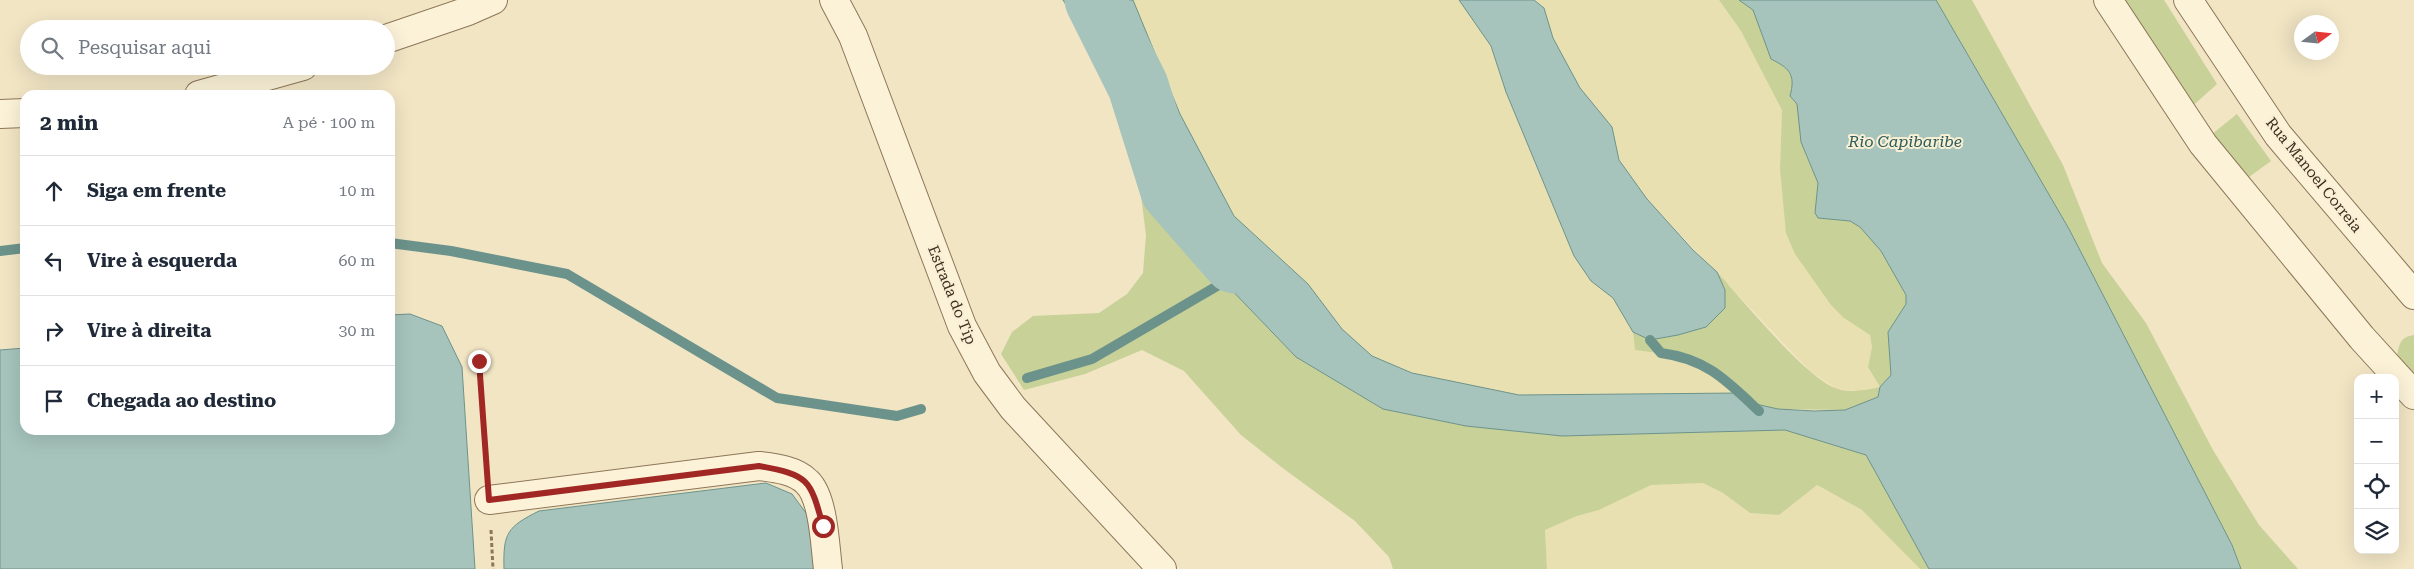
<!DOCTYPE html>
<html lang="pt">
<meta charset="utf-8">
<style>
:root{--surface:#fff;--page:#f2f2f3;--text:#1f2937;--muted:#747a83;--line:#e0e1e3}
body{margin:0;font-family:"Roboto Serif",serif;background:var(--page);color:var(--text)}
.controls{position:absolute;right:15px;bottom:15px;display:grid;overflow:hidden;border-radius:10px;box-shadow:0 5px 20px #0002}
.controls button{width:45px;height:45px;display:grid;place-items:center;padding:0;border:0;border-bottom:1px solid var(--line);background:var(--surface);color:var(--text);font:25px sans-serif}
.compass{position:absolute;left:2294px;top:15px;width:45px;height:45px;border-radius:50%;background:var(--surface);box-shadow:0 5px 20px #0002;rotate:75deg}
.stop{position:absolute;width:15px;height:15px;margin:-11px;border:4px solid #a12724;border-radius:50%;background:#fff}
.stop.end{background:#a12724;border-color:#fff;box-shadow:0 1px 5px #0008}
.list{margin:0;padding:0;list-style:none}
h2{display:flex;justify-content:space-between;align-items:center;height:65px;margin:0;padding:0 20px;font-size:21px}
h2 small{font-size:16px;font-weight:400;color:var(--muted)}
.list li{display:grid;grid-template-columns:32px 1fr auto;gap:15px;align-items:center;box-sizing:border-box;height:70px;padding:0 20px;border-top:1px solid var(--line)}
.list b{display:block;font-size:19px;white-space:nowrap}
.list em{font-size:16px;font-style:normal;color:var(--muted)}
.icon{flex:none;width:28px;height:28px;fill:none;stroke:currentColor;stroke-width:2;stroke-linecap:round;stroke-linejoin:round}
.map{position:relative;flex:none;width:2414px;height:569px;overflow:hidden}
.search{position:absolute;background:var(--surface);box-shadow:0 5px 20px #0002;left:20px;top:20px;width:375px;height:55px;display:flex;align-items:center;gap:12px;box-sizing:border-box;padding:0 18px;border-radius:28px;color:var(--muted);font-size:19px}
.panel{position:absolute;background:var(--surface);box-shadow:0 5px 20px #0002;left:20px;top:90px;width:375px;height:345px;border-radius:15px}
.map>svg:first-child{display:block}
</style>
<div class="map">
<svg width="2414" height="569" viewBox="0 0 2414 569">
<rect width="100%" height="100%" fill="#f1e5c4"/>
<g fill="#e8e0b1">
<polygon points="1133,0 1459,0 1491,46 1506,92 1574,256 1591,281 1613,298 1623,314 1633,332 1635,350 1680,356 1716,372 1741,393 1519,395 1412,373 1372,356 1342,329 1308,284 1234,216 1180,114"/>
<polygon points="1534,0 1719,0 1741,31 1782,109 1780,169 1784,196 1844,318 1870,335 1872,347 1868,367 1880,387 1858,391 1837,389 1810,371 1647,199 1619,160 1616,147 1594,106 1580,88 1553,38 1544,8"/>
<polygon points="1703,483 1723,493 1750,513 1779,515 1816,485 1862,510 1920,569 1547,569 1545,530 1577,516 1599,510 1651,485"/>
</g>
<g fill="#c8d197">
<path d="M1719,0H1739L1753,10L1771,59C1789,68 1796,74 1790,96L1797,104L1806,155L1818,183L1815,213L1818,218L1851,221L1860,227L1881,251L1906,295V304L1888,332L1891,375L1880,387L1878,397L1845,410L1778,409L1750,403L1716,372L1680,356L1635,350L1633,332L1650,340L1725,290L1717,272C1742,299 1807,380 1838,389C1851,393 1866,390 1880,387L1868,367L1872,347L1870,335L1844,318L1831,305L1795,254L1786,233L1780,169L1782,110L1741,31Z"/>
<polygon points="1936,0 1972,0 2063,165 2102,263 2146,323 2213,450 2259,525 2298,569 2241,569 2232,545 2069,229"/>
<polygon points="2116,0 2164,0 2217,84 2188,110"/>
<polygon points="1124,102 1224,282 1296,357 1383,409 1466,426 1562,436 1785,430 1866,455 1929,569 1920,569 1862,510 1817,485 1779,515 1750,513 1723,493 1703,483 1651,485 1599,510 1577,516 1545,530 1547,569 1393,569 1389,557 1355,521 1284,469 1241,435 1184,371 1142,350 1085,374 1024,390 1001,354 1012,332 1033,316 1099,313 1127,294 1143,273 1146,235 1138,172"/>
<polygon points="2237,114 2271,161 2242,182 2206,139"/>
<path d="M2414,335V375L2397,356C2399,343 2401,337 2414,335Z"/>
</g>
<g fill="#a6c4bc" stroke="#6c938b">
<path d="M1063,0H1133L1180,114L1234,216L1308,284L1342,329L1372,356L1412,373L1519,395L1741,393L1751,403L1778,409L1814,411L1845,410L1878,397L1880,387L1891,375L1888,332L1906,304V295L1881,251L1860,227L1850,221L1818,218L1815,213L1818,183L1801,142L1797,104L1790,96C1796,74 1789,68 1771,59L1753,10L1739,0H1936L2069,229L2232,545L2241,569H1929L1866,455L1785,430L1562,436L1466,426L1383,409L1296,357L1224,282L1088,39Z"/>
<polygon points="1459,0 1534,0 1544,8 1553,38 1580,88 1612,127 1619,160 1647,199 1693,250 1717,272 1725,290 1725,308 1706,327 1678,335 1650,340 1633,332 1613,298 1591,281 1574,256 1506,92 1491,46"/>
<polygon points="410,314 442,326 462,367 475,569 0,569 0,350 25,348 25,430 390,430 390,315"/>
<path d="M766,483L792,494L809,517L815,569H504C503,533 507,527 539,511Z"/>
</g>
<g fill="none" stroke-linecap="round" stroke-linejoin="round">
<g stroke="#6c938b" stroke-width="10">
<polyline points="390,243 451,251 567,274 777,398 897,416 921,409"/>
<polyline points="0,251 25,248"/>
<path d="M1650,340L1661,353C1707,359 1727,381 1759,411"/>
<polyline points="1027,378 1092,359 1224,282 1234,273"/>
</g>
<polyline stroke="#a6c4bc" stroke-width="61" points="1095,0 1138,86 1171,191 1234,263"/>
<defs>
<g id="minor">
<polyline points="834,0 853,36 962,326 987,373 1013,408 1162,569"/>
<polyline points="2108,0 2203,144 2362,338 2414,395"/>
<polyline points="2188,0 2278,135 2414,295"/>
<polyline points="386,39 468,11 493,0"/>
<polyline points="199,95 303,66"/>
<polyline points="0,114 25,113"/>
<path d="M489,500L759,466C775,468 795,470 807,482C824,498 825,547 828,569"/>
</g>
</defs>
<use href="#minor" stroke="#8e7659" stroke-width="30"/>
<g stroke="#8e7659" stroke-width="3" stroke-dasharray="4 2.5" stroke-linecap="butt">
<polyline points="479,361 487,469"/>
<polyline points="491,530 493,569"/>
</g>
<use href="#minor" stroke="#fbf2d8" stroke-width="28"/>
</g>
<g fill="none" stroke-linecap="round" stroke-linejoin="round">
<path stroke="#a12724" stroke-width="6" d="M479,361L489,500L759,466C809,475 810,479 823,526"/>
</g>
<g text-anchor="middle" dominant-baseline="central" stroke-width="4" stroke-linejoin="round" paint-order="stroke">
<g font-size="15" fill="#3c2d1e" stroke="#f8efd4">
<text transform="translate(2314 175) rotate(51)">Rua Manoel Correia</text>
<text transform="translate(952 295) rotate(68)">Estrada do Tip</text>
</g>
<g font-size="16" font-style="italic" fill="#2c5d5b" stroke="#f8efd4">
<text x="1905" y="141">Rio Capibaribe</text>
</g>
</g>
</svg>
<div class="controls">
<button>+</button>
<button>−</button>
<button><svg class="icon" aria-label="locate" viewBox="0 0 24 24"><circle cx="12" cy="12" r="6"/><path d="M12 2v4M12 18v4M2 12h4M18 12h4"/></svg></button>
<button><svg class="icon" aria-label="layers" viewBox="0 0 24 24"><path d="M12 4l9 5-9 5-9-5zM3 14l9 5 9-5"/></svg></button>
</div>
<svg class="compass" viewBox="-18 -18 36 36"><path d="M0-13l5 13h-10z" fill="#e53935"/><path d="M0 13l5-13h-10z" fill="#747a83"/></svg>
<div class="stop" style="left:823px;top:526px"></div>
<div class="stop end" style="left:479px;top:361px"></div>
<div class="search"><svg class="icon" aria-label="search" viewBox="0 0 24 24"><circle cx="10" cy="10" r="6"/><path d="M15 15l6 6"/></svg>Pesquisar aqui</div>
<section class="panel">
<h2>2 min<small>A pé · 100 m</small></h2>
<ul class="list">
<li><svg class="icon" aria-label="ahead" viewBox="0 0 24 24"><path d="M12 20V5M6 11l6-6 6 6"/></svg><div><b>Siga em frente</b></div><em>10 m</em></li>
<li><svg class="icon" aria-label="left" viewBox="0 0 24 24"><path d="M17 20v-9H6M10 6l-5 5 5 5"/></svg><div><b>Vire à esquerda</b></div><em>60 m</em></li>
<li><svg class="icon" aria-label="right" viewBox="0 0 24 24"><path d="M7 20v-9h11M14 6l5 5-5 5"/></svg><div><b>Vire à direita</b></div><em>30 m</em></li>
<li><svg class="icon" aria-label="arrive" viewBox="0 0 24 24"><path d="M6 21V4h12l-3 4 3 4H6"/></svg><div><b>Chegada ao destino</b></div></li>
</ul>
</section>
</div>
